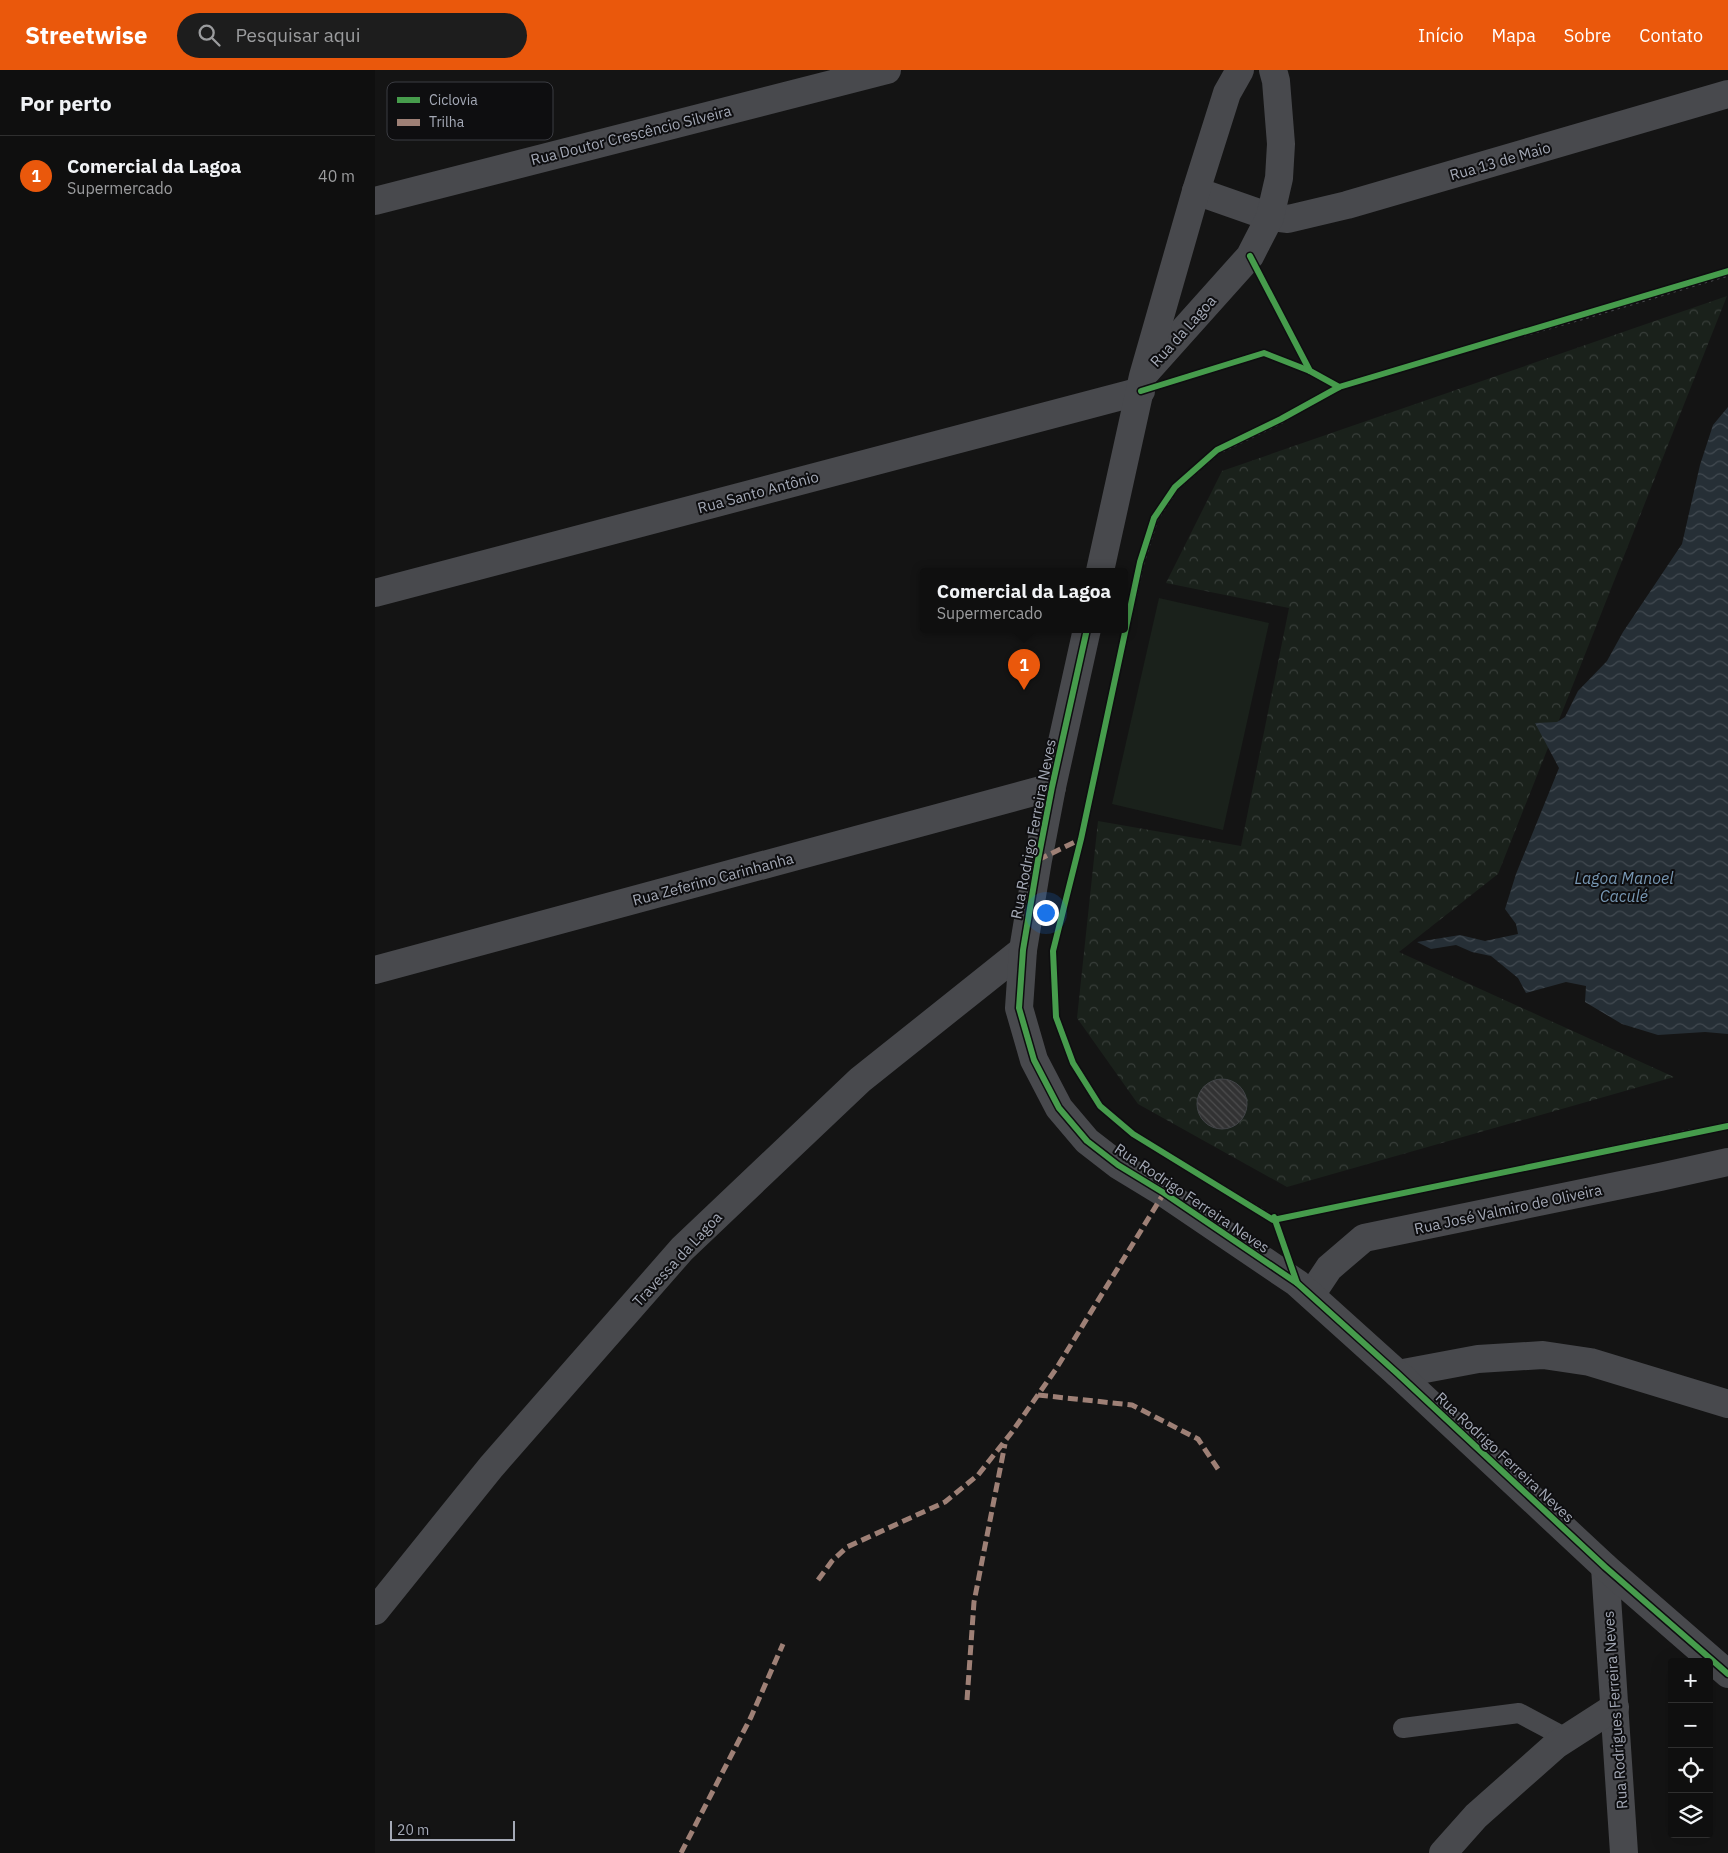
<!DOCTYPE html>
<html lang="pt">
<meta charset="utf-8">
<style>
:root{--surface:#0f0f0f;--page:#1d1d1d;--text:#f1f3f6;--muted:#9b9c9e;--line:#2f2f2f;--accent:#ea580c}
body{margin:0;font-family:"IBM Plex Sans",sans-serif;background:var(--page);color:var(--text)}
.controls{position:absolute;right:15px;bottom:15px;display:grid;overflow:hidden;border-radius:5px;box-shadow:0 5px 20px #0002}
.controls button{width:45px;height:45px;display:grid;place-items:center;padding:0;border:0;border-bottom:1px solid var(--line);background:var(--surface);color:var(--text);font:25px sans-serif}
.scale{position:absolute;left:15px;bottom:12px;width:125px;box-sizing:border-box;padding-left:5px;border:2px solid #a4a9b6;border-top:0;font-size:14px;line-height:18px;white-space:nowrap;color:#a4a9b6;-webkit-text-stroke:4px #0e0e10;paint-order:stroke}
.you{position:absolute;left:670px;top:842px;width:18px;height:18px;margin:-12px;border:4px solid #fff;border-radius:50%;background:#1a73e8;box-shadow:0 0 0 8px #1a73e833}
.badge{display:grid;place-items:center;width:32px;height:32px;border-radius:50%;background:var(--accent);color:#fff;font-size:16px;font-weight:700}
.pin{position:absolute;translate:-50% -41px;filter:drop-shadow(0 1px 2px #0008)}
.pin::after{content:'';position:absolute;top:26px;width:18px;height:15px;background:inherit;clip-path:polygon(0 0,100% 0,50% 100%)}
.popup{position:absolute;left:545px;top:498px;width:208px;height:65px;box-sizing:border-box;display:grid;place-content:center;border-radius:5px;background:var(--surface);filter:drop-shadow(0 1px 4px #0005);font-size:16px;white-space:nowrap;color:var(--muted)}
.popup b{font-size:19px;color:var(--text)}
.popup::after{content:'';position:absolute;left:50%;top:100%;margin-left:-10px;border:10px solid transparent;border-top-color:var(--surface)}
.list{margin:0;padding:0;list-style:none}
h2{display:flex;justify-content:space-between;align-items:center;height:65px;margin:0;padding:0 20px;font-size:21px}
h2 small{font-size:16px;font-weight:400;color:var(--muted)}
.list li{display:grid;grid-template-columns:32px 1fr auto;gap:15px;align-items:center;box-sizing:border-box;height:80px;padding:0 20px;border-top:1px solid var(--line)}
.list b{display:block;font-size:19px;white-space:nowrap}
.list p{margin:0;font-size:16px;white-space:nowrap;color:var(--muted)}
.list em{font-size:16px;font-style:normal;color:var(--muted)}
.icon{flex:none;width:28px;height:28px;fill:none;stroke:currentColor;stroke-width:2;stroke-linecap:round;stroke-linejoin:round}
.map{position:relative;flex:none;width:1353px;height:1783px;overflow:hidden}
header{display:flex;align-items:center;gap:30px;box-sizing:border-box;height:70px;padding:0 25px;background:var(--accent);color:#fff}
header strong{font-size:24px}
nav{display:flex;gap:28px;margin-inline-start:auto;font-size:18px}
.search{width:350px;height:45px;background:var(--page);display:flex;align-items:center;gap:12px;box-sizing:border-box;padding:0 18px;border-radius:28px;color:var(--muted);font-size:19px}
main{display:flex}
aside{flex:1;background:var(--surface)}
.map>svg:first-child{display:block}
</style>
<header>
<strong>Streetwise</strong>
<div class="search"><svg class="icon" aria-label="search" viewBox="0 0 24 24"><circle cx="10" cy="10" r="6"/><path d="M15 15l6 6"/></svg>Pesquisar aqui</div>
<nav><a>Início</a><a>Mapa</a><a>Sobre</a><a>Contato</a></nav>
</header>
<main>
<aside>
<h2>Por perto<small></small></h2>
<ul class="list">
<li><span class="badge">1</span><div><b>Comercial da Lagoa</b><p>Supermercado</p></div><em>40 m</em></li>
</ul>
</aside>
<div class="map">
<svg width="1353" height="1783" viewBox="0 0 1353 1783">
<defs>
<pattern id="forest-crowns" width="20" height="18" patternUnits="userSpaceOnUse" patternTransform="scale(1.25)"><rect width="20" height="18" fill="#1a211b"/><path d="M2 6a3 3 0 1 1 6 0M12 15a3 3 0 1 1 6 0" fill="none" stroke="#383e3a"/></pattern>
<pattern id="water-waves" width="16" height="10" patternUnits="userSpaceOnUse" patternTransform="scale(1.25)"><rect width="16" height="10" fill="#262f36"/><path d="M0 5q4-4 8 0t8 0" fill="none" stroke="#424a51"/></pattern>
<pattern id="building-back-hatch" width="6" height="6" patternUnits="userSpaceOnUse" patternTransform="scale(1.25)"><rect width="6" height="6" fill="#323233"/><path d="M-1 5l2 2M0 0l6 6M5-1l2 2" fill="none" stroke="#4d4d4e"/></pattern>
</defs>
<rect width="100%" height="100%" fill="#141414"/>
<polygon fill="url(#forest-crowns)" points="1352,226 1123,804 1024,882 1299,1007 912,1117 763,1034 702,948 723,751 866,776 914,538 791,513 847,401"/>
<polygon fill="#1a211b" points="784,528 894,553 848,760 737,734"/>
<polygon fill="url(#water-waves)" points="1353,337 1353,964 1330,962 1283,965 1247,954 1210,932 1211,916 1191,912 1151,923 1143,908 1116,886 1097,882 1081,875 1056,879 1042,872 1085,865 1110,871 1143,864 1141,854 1130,839 1141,804 1184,698 1160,653 1182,652 1190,647 1203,621 1232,591 1248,562 1307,474 1325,395 1338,355"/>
<circle fill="url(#building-back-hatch)" stroke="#424448" cx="847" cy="1034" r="25"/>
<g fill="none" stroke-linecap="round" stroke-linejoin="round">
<g stroke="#4a4b4f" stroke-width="3" stroke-dasharray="2.5 4" stroke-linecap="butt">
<polyline points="710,748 768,493 782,449 802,419 843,383 907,352 964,317 1206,249 1353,205"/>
<polyline points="1344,1055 1353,1053"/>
<polyline points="1148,1096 1318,1060"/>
<polyline points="841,1112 899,1147 983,1130"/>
</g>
<polyline stroke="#48494d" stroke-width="20" points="1028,1658 1144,1643 1191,1668"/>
<g stroke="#48494d" stroke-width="28">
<polyline points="821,121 895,147 913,149 972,135 1353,24"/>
<polyline points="0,131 512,0"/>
<polyline points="0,523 766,321"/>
<polyline points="0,900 677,717"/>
<polyline points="936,1225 954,1198 989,1168 1285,1107 1353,1092"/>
<polyline points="1023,1304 1103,1289 1168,1285 1215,1292 1353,1334"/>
<polyline points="1230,1497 1249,1783"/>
<polyline points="0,1541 116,1397 307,1179 485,1010 648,880"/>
<polyline points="1068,1783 1101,1746 1181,1675 1240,1637"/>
</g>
<g stroke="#48494d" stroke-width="28">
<polyline points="772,301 875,186 895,147 904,108 906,74 901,11 898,0"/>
<polyline points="725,501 768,306 821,121 852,23 865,0"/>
<polyline points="712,559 677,717 663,790 648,880 644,938 659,990 684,1038 712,1071 743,1095 789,1123 922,1213 1023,1304 1230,1497 1353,1604"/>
</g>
<g stroke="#9e8076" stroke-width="5" stroke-dasharray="10 5" stroke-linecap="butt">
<polyline points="663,790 706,769"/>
<polyline points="663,1325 757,1335 823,1369 843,1399"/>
<polyline points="443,1510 457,1491 472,1477 570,1432 603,1405 637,1362 681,1299 789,1123"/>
<polyline points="592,1630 599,1532 630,1374"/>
<polyline points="306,1783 376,1647 408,1574"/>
</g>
<defs>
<g id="cycleway">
<polyline points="875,186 935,301 964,317"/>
<polyline points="1353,201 964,317 906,349 842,380 800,417 779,448 765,492 706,769 678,881 681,947 698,993 725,1036 758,1064 898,1150 1353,1056"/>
<polyline points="766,321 889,283 935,301"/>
<polyline points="712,559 677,717 663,790 648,880 644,938 659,990 684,1038 712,1071 743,1095 789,1123 922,1213 1023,1304 1230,1497 1353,1604"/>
<polyline points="899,1147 922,1213"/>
</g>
</defs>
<use href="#cycleway" stroke="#0e0e10" stroke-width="9"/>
<use href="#cycleway" stroke="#469c4c" stroke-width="6"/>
</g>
<g text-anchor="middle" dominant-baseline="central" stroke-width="4" stroke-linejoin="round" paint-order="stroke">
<g font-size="15" fill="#a4a9b6" stroke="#0e0e10">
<text transform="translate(256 65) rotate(-14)">Rua Doutor Crescêncio Silveira</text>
<text transform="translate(1125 91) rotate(-16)">Rua 13 de Maio</text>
<text transform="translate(808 261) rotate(-48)">Rua da Lagoa</text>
<text transform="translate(383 422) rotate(-15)">Rua Santo Antônio</text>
<text transform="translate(658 759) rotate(-79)">Rua Rodrigo Ferreira Neves</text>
<text transform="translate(338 809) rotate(-15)">Rua Zeferino Carinhanha</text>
<text transform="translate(817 1128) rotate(34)">Rua Rodrigo Ferreira Neves</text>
<text transform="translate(1133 1139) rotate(-12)">Rua José Valmiro de Oliveira</text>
<text transform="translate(302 1189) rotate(-47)">Travessa da Lagoa</text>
<text transform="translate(1130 1387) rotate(43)">Rua Rodrigo Ferreira Neves</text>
<text transform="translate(1240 1640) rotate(-94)">Rua Rodrigues Ferreira Neves</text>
</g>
<g font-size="16" font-style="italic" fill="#7898b4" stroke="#0e0e10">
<text x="1249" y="808">Lagoa Manoel<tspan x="1249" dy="18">Caculé</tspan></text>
</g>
</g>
<rect x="12" y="12" width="166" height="58" rx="8" fill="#0e0e10" stroke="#3b3c42" stroke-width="1"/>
<rect x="22" y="27" width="23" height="6" fill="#469c4c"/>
<rect x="22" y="49" width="23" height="7" fill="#9e8076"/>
<g font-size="14" fill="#a4a9b6">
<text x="54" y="35">Ciclovia</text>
<text x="54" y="57">Trilha</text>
</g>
</svg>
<div class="controls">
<button>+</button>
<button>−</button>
<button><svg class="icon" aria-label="locate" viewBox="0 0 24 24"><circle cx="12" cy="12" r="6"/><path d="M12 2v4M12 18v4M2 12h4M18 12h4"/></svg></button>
<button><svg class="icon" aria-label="layers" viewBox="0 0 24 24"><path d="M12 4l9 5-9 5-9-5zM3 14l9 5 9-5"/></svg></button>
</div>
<div class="scale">20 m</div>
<div class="you"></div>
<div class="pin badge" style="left:649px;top:620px">1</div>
<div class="popup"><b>Comercial da Lagoa</b>Supermercado</div>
</div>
</main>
